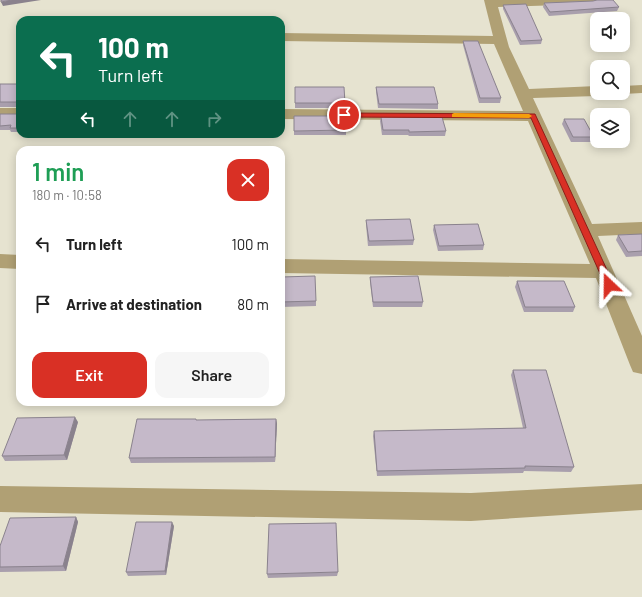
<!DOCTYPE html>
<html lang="en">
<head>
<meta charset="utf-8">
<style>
	:root { --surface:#fff; --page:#f6f6f6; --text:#222; --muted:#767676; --accent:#d93025 }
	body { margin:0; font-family:Barlow,sans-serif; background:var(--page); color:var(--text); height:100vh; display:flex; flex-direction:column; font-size:15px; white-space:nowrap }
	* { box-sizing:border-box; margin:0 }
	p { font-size:13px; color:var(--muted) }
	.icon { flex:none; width:22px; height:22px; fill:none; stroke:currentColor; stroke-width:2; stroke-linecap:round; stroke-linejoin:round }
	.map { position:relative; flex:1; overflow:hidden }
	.drawer { position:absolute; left:16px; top:146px; width:269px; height:260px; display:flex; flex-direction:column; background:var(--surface); border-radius:12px; box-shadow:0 2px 10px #0003 }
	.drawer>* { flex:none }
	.hud { position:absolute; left:16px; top:16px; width:269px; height:122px; border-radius:12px; box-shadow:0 2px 10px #0003; background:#0b6e4f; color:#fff; overflow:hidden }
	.fabs { position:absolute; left:590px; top:12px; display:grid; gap:8px }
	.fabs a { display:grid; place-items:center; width:40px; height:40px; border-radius:8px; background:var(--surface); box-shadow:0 2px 10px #0003; font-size:20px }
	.pin { position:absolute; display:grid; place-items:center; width:34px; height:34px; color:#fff; margin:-17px; border:2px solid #fff; border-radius:50%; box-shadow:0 1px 4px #0007 }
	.me { position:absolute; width:44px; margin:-22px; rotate:337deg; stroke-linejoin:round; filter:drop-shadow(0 0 3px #0008) }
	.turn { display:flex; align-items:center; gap:14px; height:84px; padding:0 16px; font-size:18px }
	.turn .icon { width:52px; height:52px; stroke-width:2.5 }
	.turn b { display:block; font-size:28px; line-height:34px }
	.lanes { display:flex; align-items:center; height:38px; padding:0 16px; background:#0003; justify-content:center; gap:20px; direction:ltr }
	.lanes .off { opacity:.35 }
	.round { display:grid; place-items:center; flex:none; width:42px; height:42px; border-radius:12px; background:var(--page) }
	.head { display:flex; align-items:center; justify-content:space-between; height:68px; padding:0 16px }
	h1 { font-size:24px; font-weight:600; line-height:30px; color:#1e9e55 }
	.button { display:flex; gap:8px; margin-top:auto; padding:8px 16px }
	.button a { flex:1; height:46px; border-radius:12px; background:var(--accent); color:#fff; font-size:16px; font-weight:600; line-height:46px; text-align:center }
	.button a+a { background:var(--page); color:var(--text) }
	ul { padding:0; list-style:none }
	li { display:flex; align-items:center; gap:12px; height:60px; padding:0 16px }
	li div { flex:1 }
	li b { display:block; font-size:15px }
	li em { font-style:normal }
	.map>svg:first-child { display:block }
</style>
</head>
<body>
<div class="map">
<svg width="642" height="597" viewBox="0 0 642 597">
	<rect width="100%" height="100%" fill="#e6e3d0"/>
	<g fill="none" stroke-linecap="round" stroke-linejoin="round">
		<g fill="#b0a074" fill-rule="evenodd">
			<path d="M484,0H597L595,3L591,4L498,7L509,47L529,89L597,86V93H603L597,96L533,98L592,224L642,222V234L598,236L642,336V374L633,372L630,365L596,278L281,273V259L590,264L528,121L281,119V109L523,111L494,44L281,41V33L493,36Z"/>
			<path d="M642,85V93L623,94L618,93H623V86Z"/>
			<rect x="0" y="108" width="20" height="10"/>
			<path d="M0,254L20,255V269L0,268Z"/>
			<path d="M642,484V510L471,521L0,512V486L471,493Z"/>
		</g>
	</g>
	<g fill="#a99fad">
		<path d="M593,1L619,7L617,11L549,16L543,7L544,3Z"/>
		<path d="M503,5L542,40L541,44L520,45L503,9Z"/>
		<path d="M463,41L501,98L500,103H479L463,45Z"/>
		<path d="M0,84H20V132H11L10,130H0V114H19V107H0Z"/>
		<path d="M376,87L438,104V109L378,108L376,92Z"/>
		<path d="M295,103H345L344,108H295Z"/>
		<path d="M381,117L446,131L445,136H409L408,135H382L380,121Z"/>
		<path d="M564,119L594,137L592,142H571L562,124Z"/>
		<path d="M346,130V135H294V131Z"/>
		<path d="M366,220L414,240L413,245L368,246L366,225Z"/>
		<path d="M434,225L484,245L483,250L438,251L433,230Z"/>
		<path d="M642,234V256L626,257L616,240L618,235Z"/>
		<path d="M281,277L316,301V306L281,307Z"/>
		<path d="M370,277L423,302L422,307H373L370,282Z"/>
		<path d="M517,281L575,307L573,312H524L515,287Z"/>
		<path d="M513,370L574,467L571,472L524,471L523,473L377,476L373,436L374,431L523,428L511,375Z"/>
		<path d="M276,419L277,424L275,462L131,463L129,458L196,420Z"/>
		<path d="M78,422L67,460L5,461L2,456Z"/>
		<path d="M76,517L78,522L66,571L0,572V546Z"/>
		<path d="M174,526L166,575L128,576L126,572Z"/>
		<path d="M338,572L337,576L268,578L267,574Z"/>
	</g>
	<g fill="#8a828d">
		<path d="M12,0H41L3,6L1,2Z"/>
		<path d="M75,417L78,422L67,460L64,455Z"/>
		<path d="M276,419L277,424L275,462V457Z"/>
		<path d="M76,517L78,522L66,571L63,566Z"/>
		<path d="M172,522L174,526L166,575L165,571Z"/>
	</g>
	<g fill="#c5b9c9" stroke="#8a828d">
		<path d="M1,0H12L1,2Z"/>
		<path d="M597,0H613L619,7L550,12L544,3L593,1Z"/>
		<path d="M526,4L542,40L521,41L503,5Z"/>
		<path d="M128,17L127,20H104L105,18Z"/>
		<path d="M232,18H261L260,20H232Z"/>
		<path d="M463,41H478L501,98H480Z"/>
		<path d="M0,84H20V128H10L11,125L0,126V114H19V102H0Z"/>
		<path d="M295,87H344L345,103H295Z"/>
		<path d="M376,87H434L438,104H379Z"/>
		<path d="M294,116H345L346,130L294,131Z"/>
		<path d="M381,117H442L446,131L409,132V130H383Z"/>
		<path d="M564,119H584L594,137H573Z"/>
		<path d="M410,219L414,240L369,241L366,220Z"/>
		<path d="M478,224L484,245L439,246L434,225Z"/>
		<path d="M642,234V251L628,252L618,235Z"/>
		<path d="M315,276L316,301L281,302V277Z"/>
		<path d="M418,276L423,302H373L370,277Z"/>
		<path d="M517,281H564L575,307H525Z"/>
		<path d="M513,370H546L574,467L525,466V468L377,471L374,431L526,428Z"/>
		<path d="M75,417L64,455L2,456L17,418Z"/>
		<path d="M137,419H196V420L276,419L275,457L129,458Z"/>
		<path d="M76,517L63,566L0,567V546L10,518Z"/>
		<path d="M136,522H172L165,571L126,572Z"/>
		<path d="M336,523L338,572L267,574L269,524Z"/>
	</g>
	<path fill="#d93025" stroke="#8d1f18" d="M342,113L535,114L614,285L612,287L609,288L605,285L531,118L344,117L341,115Z"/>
	<path fill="#f59e0b" d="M454,113L529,114L532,116L529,118L452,117V114Z"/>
</svg>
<div class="fabs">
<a><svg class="icon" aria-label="sound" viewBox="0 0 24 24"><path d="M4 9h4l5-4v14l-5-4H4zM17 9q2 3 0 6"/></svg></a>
<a><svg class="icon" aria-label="search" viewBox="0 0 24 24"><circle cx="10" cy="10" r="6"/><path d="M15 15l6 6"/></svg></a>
<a><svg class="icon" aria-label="layers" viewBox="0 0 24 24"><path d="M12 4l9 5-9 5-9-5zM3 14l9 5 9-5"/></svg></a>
</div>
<div class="pin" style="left:344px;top:115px;background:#d93025"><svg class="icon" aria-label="arrive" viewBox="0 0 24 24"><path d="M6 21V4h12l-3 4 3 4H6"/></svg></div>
<svg class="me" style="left:609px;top:285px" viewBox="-20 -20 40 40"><path d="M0-17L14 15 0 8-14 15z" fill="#d93025" stroke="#fff" stroke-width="4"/></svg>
<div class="hud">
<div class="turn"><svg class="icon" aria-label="left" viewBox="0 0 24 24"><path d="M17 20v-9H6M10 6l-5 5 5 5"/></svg><div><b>100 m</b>Turn left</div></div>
<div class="lanes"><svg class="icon" aria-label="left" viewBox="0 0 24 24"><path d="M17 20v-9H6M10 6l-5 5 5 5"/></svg><svg class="icon off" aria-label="ahead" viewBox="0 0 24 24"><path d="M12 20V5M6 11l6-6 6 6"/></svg><svg class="icon off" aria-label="ahead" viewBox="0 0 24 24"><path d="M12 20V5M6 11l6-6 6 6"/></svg><svg class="icon off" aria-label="right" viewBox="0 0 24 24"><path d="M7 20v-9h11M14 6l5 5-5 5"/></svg></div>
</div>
<section class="drawer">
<div class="head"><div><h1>1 min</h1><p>180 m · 10:58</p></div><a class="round" style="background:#d93025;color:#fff"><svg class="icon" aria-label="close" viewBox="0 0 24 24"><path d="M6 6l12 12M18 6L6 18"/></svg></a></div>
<ul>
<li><svg class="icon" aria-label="left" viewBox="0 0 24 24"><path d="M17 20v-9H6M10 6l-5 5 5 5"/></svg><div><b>Turn left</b></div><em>100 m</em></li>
<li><svg class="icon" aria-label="arrive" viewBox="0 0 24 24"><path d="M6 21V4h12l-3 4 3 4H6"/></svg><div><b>Arrive at destination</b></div><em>80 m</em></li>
</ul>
<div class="button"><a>Exit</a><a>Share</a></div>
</section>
</div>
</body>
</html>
